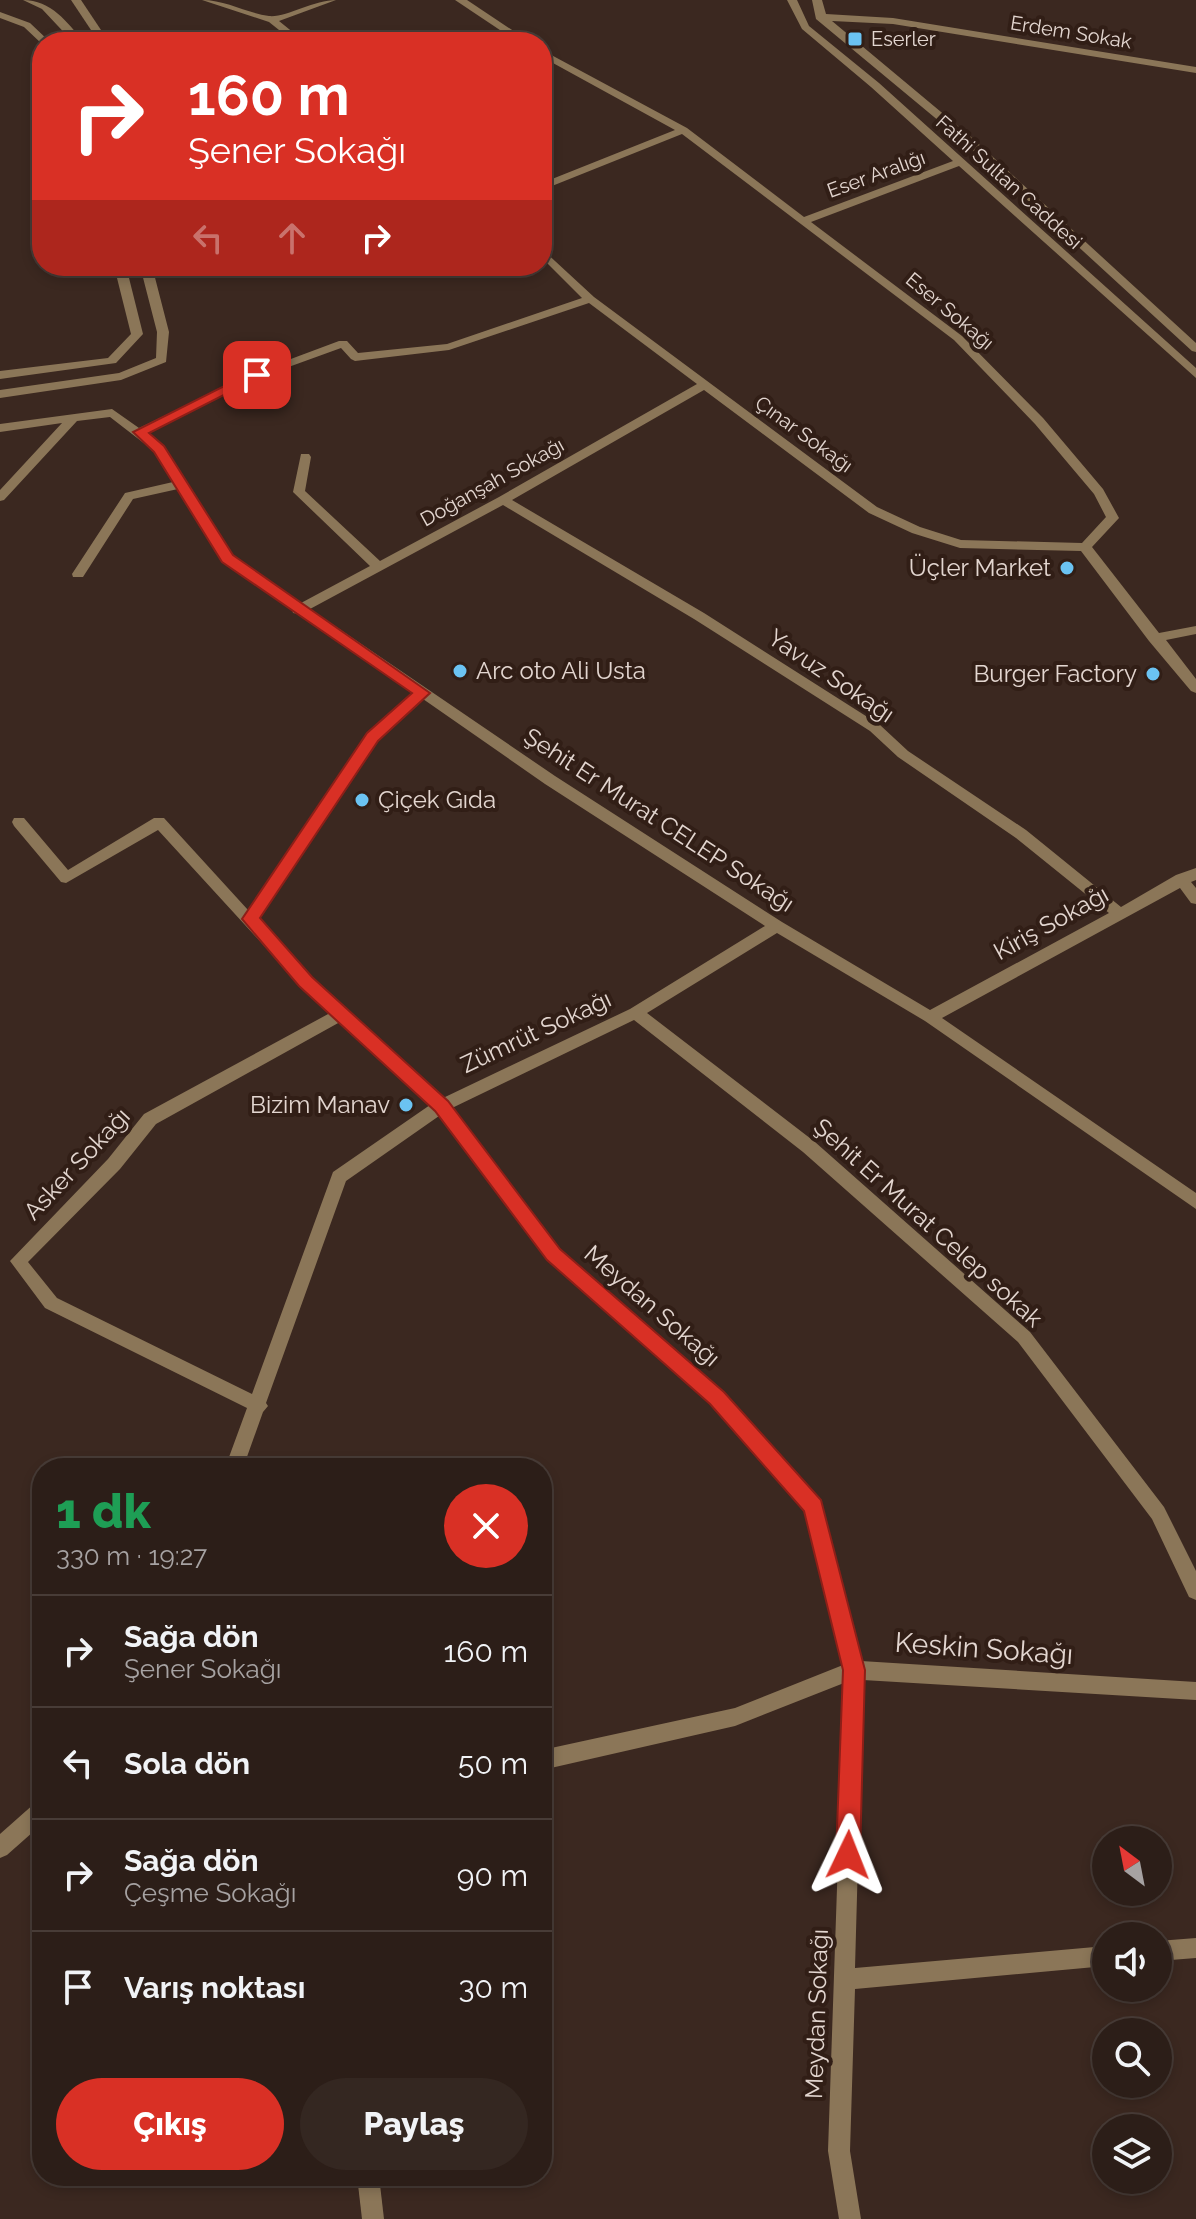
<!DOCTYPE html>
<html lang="tr">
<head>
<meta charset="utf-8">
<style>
	:root { --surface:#2c1e18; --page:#342721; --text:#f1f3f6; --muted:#a6a2a2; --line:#483c37; --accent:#d93025 }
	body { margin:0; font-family:Raleway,sans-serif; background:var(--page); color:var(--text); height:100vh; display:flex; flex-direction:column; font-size:30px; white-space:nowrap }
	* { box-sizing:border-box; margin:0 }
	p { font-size:26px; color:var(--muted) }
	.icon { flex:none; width:44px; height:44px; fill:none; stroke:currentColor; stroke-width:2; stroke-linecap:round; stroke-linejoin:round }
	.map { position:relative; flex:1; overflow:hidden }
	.sheet { position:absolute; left:32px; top:1458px; width:520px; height:728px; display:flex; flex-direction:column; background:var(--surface); border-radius:32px; box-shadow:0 4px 12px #0003,0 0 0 2px var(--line) }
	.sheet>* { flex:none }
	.top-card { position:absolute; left:32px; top:32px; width:520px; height:244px; border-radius:32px; box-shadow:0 4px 12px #0003,0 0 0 2px var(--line); background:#d93025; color:#fff; overflow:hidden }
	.needle { width:52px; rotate:328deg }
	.buttons { position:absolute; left:1092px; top:1826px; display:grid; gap:16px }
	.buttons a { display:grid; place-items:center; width:80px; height:80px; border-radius:50%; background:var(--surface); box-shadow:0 4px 12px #0003,0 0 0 2px var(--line); font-size:40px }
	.pin { position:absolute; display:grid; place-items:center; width:68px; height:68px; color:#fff; margin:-34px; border-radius:16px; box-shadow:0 4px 12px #0006 }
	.me { position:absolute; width:88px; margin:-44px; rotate:2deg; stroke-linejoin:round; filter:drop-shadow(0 0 6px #0008) }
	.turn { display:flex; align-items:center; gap:28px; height:168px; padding:0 24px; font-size:36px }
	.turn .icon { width:104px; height:104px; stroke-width:2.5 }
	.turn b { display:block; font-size:56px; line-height:68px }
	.lanes { display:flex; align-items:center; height:76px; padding:0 24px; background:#0003; justify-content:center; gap:40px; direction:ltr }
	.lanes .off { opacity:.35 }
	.round { display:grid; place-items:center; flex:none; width:84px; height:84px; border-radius:42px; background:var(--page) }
	.headline { display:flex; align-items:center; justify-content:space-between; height:136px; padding:0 24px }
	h1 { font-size:48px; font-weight:800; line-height:60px; color:#1e9e55 }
	.primary-button { display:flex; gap:16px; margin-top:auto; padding:16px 24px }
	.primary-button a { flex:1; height:92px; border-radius:48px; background:var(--accent); color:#fff; font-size:32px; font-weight:800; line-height:92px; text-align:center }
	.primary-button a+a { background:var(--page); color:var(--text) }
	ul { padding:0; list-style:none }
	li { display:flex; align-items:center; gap:24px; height:112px; padding:0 24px; border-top:2px solid var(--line) }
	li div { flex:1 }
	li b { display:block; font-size:30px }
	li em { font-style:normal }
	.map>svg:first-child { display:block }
</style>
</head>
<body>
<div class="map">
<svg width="1196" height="2219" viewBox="0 0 1196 2219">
	<rect width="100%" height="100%" fill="#3b2820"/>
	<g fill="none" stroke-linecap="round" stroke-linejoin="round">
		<g fill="#8b7658" fill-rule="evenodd">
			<path d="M0,12L30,23L50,42L42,44L24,27L0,18Z"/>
			<path d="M114,266H126L143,334L116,363L0,379V371L108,358L131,334Z"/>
		</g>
		<g fill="#8b7658" fill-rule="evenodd">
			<path d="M23,0C51,0 67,22 84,42H73L42,9Z"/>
			<path d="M71,0H81L109,42H99Z"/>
			<path d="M202,0C226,0 246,13 269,16C285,18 314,0 336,0L279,21L305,42H294L269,22Z"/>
			<path d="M455,0H467L530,42H518Z"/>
			<path d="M787,0H797L809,26L879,83L1196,368V378L959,166L811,222L962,336L1043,418L1103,489L1119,518L1092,547L1159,633L1196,626V634L1166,640L1196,679V693L1191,691L1149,641L1081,551L960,548L912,533L869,513L704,390L512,500L704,613L880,725L908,751L1026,830L1121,907L1176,875L1196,868V880L1191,882L1196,888V904L1191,903L1180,888L942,1018L1196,1193V1209L925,1021L777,933L647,1013L815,1142L1030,1332L1164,1507L1196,1571V1600L1189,1597L1152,1519L1018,1342L803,1152L634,1020L452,1108L559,1250L723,1392L819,1500L861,1661L1196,1682V1700L863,1680L855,1968L1106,1946V1966L855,1989L850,2151L861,2219H839L828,2151L844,1683L735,1726L542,1770V1750L735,1708L843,1665L805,1510L711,1404L547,1260L439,1116L346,1181L266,1403L268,1406L263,1412L243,1468H225L247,1408L45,1308L10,1261L108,1159L144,1114L330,1013L301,986L158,830L66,883L61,882L14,826L12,822L14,818H24L68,870L154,818H164L248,910L367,734L414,693L299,614L293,613L292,609L222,561L178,489L133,499L83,577H73L72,574L125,493L173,482L154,451L110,417L77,421L4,500L0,501V490L62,423L0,432V424L112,409L139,428L253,373L339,341H347L358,353L447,344L582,298L542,258V249L594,297L877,507L920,527L961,540L1082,543L1106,517L1094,494L1035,424L954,340L682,134L542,190V183L675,130L542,57V50L687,128L804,217L953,161L871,87L802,29ZM589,303L697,384L499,497L380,561L305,491L311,457L309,454H301L293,492L370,566L301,603L232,555L163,446L146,434L261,377L341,348L351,359L355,361L449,350ZM503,505L694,619L870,731L898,757L1016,838L1109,913L930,1010L782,922L555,776L310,609ZM423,699L545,784L765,926L630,1009L443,1098L311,978L258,920L377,740ZM340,1022L430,1105L333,1172L252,1394L57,1298L28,1262L120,1169L156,1124Z"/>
			<path d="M812,0H822L826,14L893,18L1196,67V73L893,24L832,21L971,137L1196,343V352L1192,351L963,141L816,19Z"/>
			<path d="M140,266H152L169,332L166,362L121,380L0,398V390L119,373L156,358L157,332Z"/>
			<path d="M42,1800V1824L7,1855L0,1858V1834L35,1803Z"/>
			<path d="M1196,1938V1958L1158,1961V1941Z"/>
			<path d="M357,2176H379L384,2219H362Z"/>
		</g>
	</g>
	<path fill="#d93025" stroke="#8d1f18" stroke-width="2" d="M252,372L263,375L149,433L164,446L233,555L430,693L378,741L260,918L312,977L448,1101L560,1249L724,1392L821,1500L865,1670L860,1855L856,1863L848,1867L840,1863L836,1855L843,1670L804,1511L710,1404L547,1260L435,1111L299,986L242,919L367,733L412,693L222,562L154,452L133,432Z"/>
	<g fill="#6bc3f2" stroke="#311e16" stroke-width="3">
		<rect x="847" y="31" width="16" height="16" rx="4"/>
		<circle cx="1067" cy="568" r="8"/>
		<circle cx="460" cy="671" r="8"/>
		<circle cx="1153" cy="674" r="8"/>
		<circle cx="362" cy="800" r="8"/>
		<circle cx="406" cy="1105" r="8"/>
	</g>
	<g text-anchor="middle" stroke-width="8" stroke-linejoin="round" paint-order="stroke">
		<g font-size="20" fill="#e3d6d0" stroke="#311e16">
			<text transform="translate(1071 32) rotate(9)" y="7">Erdem Sokak</text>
			<text transform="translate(876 174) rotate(-20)" y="7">Eser Aralığı</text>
			<text transform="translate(1009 182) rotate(42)" y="7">Fathi Sultan Caddesi</text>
			<text transform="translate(950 311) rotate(40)" y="7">Eser Sokağı</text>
			<text transform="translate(804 434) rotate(36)" y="7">Çınar Sokağı</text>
			<text transform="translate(492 482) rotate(-29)" y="7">Doğanşah Sokağı</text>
		</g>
		<g font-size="20" fill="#e3d6d0" stroke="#311e16" text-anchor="start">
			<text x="871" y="46">Eserler</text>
		</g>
		<g font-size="24" fill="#e3d6d0" stroke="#311e16" text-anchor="end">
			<text x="1051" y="576">Üçler Market</text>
			<text x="476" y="679" text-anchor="start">Arc oto Ali Usta</text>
			<text x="1137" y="682">Burger Factory</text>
			<text x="378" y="808" text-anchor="start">Çiçek Gıda</text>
			<text x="390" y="1113">Bizim Manav</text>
		</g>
		<g font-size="24" fill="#e3d6d0" stroke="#311e16">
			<text transform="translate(831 676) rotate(34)" y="8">Yavuz Sokağı</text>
			<text transform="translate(659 820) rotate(33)" y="8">Şehit Er Murat CELEP Sokağı</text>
			<text transform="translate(1051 923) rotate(-29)" y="8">Kiriş Sokağı</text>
			<text transform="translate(536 1032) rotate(-25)" y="8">Zümrüt Sokağı</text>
			<text transform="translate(77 1164) rotate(-47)" y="8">Asker Sokağı</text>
			<text transform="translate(928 1223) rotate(42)" y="8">Şehit Er Murat Celep sokak</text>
			<text transform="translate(652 1306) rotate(41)" y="8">Meydan Sokağı</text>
			<text transform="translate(817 2014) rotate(-88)" y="8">Meydan Sokağı</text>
		</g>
		<g font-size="28" fill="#e3d6d0" stroke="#311e16">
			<text transform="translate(984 1648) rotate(4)" y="10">Keskin Sokağı</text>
		</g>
	</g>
</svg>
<div class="buttons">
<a><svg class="needle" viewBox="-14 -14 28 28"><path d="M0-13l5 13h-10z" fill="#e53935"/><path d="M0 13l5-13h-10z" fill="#a6a2a2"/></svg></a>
<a><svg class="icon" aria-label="sound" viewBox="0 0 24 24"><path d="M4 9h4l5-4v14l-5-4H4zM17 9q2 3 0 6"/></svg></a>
<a><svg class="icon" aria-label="search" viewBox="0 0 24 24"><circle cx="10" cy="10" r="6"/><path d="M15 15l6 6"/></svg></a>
<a><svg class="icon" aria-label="layers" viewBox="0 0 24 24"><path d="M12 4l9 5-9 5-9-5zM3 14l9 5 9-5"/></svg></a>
</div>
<div class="pin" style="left:257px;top:375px;background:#d93025"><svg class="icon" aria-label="arrive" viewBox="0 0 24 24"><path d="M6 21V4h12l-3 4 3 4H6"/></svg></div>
<svg class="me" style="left:848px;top:1855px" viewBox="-20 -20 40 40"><path d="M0-17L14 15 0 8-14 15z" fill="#d93025" stroke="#fff" stroke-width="4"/></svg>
<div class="top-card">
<div class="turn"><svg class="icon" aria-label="right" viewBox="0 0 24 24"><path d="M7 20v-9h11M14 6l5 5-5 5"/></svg><div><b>160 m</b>Şener Sokağı</div></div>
<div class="lanes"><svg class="icon off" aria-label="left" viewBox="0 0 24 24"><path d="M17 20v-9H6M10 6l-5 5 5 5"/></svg><svg class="icon off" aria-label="ahead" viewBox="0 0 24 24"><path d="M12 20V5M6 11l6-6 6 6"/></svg><svg class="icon" aria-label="right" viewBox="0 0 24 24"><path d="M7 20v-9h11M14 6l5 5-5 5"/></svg></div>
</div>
<section class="sheet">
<div class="headline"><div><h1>1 dk</h1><p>330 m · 19:27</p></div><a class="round" style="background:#d93025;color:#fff"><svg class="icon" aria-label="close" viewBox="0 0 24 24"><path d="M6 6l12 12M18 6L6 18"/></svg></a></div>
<ul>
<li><svg class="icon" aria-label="right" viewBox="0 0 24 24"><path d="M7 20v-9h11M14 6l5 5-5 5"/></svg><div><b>Sağa dön</b><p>Şener Sokağı</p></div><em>160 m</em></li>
<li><svg class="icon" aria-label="left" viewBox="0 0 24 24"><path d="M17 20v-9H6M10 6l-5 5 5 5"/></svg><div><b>Sola dön</b></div><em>50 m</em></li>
<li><svg class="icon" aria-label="right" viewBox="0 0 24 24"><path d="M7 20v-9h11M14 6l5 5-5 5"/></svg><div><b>Sağa dön</b><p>Çeşme Sokağı</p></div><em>90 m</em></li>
<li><svg class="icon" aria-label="arrive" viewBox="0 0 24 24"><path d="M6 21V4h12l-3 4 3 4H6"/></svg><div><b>Varış noktası</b></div><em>30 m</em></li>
</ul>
<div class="primary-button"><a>Çıkış</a><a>Paylaş</a></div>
</section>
</div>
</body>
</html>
